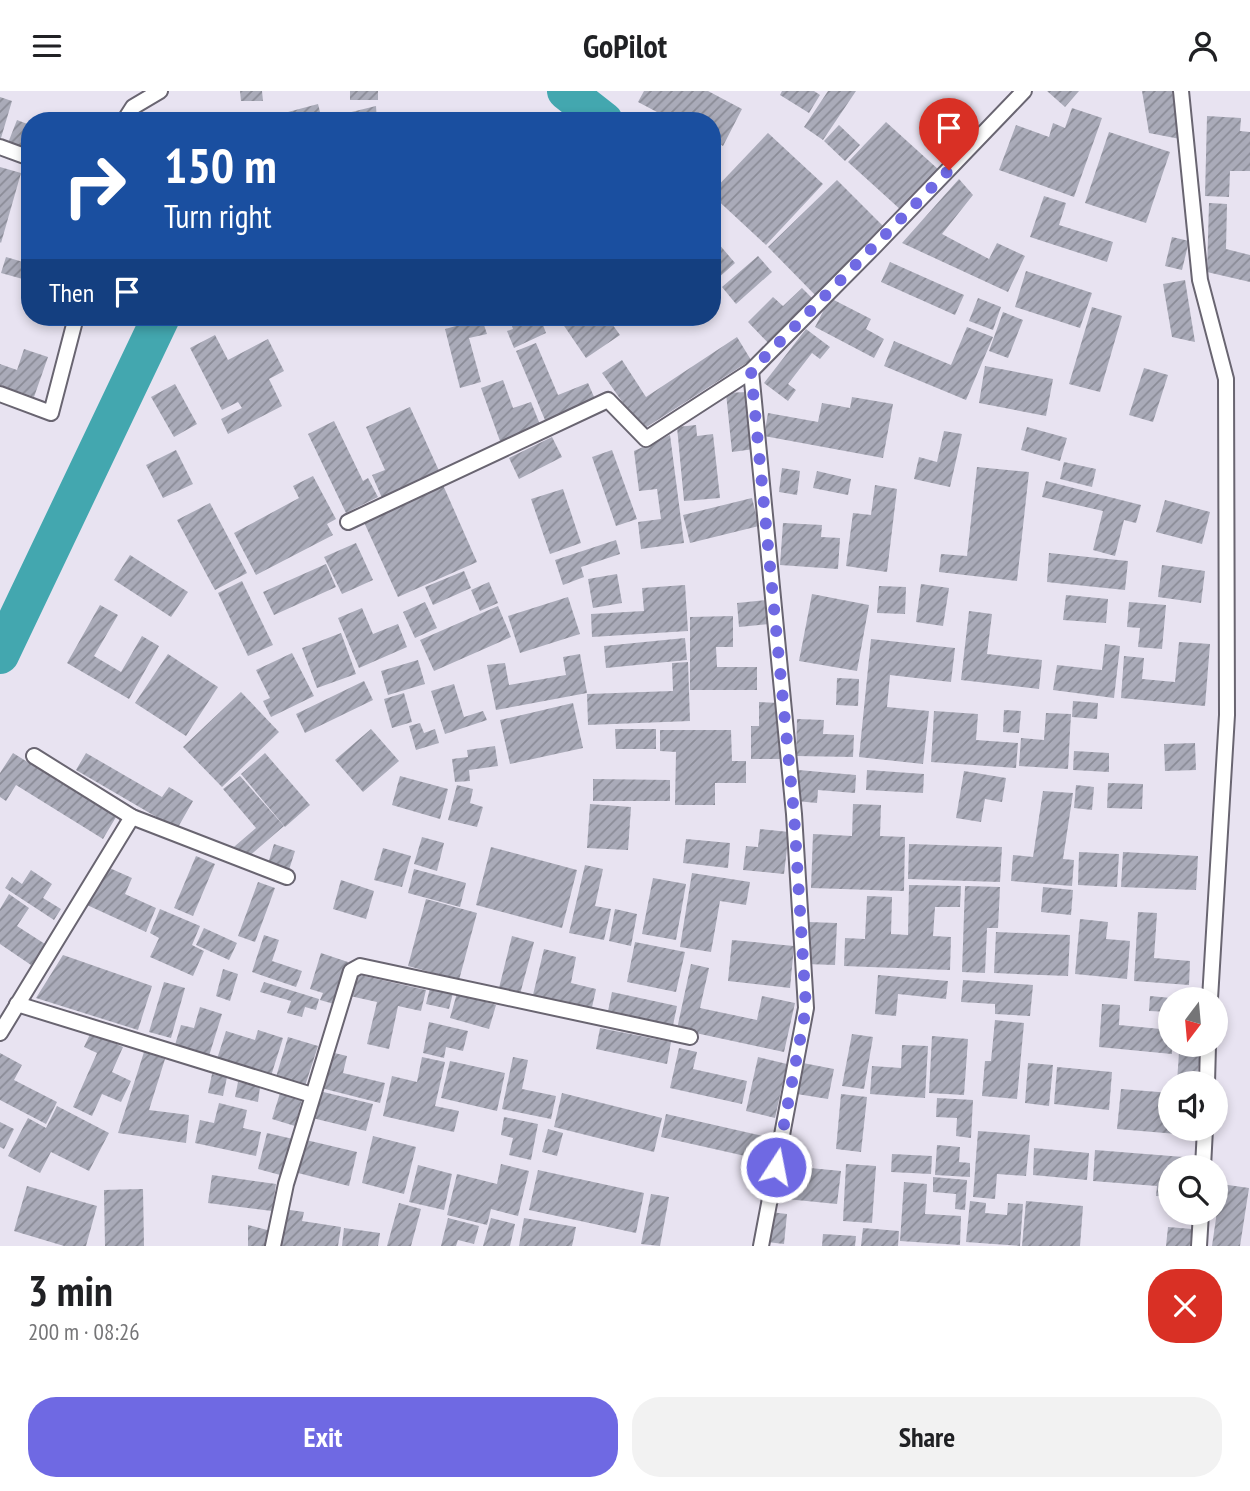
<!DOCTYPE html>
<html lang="en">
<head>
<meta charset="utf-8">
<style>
	:root { --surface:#fff; --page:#f2f2f2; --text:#202124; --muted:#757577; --accent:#6f69e3 }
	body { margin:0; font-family:"PT Sans Narrow",sans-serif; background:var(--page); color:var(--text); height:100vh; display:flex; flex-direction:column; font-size:26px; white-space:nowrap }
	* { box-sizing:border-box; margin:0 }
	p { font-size:23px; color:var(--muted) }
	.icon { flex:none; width:38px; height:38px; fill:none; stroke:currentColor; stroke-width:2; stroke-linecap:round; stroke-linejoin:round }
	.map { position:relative; height:1155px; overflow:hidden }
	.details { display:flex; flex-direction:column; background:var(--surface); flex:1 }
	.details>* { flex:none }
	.hud { position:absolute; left:21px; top:21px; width:700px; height:214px; border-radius:28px; box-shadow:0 4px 10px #0003; background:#1a4fa0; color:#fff; overflow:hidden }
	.needle { width:46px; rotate:196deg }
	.tools { position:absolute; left:1158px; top:896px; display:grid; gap:14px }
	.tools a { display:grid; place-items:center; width:70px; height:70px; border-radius:50%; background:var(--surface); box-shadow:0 4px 10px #0003; font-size:35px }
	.pin { position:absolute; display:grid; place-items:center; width:60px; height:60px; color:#fff; margin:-72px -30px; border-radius:50% 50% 50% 0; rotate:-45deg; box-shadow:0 0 7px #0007 }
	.pin .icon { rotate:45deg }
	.me { position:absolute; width:77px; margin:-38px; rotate:11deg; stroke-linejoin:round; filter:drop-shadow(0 0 5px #0008) }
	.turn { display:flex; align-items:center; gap:24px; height:147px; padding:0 28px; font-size:32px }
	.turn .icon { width:91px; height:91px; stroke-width:2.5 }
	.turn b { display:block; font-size:49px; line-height:60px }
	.then { display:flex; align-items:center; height:66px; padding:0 28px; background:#0003; gap:14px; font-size:26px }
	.round { display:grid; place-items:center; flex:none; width:74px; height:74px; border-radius:28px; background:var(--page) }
	.headline { display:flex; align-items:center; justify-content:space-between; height:119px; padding:0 28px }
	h1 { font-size:42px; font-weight:800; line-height:52px }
	.action { display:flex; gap:14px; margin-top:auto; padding:14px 28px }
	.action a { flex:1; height:80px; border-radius:28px; background:var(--accent); color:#fff; font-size:28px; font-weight:800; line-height:80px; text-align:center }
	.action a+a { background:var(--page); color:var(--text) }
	header { display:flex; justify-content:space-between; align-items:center; height:91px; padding:0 28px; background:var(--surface); font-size:32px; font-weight:800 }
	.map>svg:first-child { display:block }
</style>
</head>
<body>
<header><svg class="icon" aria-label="menu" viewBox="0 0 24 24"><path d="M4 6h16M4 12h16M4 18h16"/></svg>GoPilot<svg class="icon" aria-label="person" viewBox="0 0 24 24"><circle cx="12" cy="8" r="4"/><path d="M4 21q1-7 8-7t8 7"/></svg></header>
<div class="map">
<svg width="1250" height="1155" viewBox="0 0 1250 1155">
	<defs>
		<pattern id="building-hatch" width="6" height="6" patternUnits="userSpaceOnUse" patternTransform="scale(1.75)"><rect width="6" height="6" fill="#aaabb9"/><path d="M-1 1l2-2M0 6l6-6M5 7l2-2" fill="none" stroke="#8a8b96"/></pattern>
	</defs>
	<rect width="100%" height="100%" fill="#e8e3f1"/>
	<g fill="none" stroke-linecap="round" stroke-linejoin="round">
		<g stroke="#43a7af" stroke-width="38">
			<path d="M566,0L604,30"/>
			<path d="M0,564L161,226"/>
		</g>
	</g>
	<g fill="url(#building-hatch)">
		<path d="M240,0H262L263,10H241Z"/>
		<rect x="350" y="0" width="28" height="9"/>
		<path d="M644,0H708L742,18L723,55L712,49V30H674L638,11Z"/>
		<path d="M782,0H814L820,4L809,22L780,4Z"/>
		<path d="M828,0H856L823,49L804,36Z"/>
		<path d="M1047,0H1079L1065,16Z"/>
		<path d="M1142,0H1172L1180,48L1149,42Z"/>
		<path d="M0,6L12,10L1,47H0Z"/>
		<path d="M318,13L322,29L275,30L273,25Z"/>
		<path d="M376,15L377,30H331V26Z"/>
		<path d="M1072,17L1102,27L1074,106L999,79L1016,34L1049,46L1053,32L1065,37Z"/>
		<path d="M1207,25L1241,27L1240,40L1250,41V80H1230L1229,106L1205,105Z"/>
		<path d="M17,29L30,34V60L8,52Z"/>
		<path d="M886,31L939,79L902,120L848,71Z"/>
		<path d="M839,34L860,54L845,70L824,50Z"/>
		<path d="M1109,41L1170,61L1146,132L1085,112Z"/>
		<path d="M768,42L823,93L766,154L712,104V101Z"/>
		<path d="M0,76L21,82L1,152L0,151Z"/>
		<path d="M959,88L973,104L942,143L989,168L997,152L1025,165L1008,201L902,152Z"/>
		<path d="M837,89L887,139L818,207L768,156Z"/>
		<path d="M1044,105L1066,112L1059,134L1113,151L1107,171L1030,146Z"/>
		<path d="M1209,112L1227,113L1226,158L1250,164V191L1207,181Z"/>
		<path d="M712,145L735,172L716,189L712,184Z"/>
		<path d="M1172,146L1189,150L1182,179L1165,175Z"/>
		<path d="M758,165L772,181L736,213L722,196Z"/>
		<path d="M6,166L30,173V190L1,182Z"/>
		<path d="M890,171L964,204L955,224L881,191Z"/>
		<path d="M1026,180L1092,202L1080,237L1015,216Z"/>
		<path d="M1185,189L1195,251L1172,246L1163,193Z"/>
		<path d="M802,197L816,211L771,255L748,231L773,206L783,215Z"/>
		<path d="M830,207L871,228L866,238L884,248L874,267L815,236Z"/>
		<path d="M978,207L1001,216L993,239L969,230Z"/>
		<path d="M1092,216L1122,225L1100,301L1069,293Z"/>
		<path d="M1003,221L1023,229L1008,267L989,260Z"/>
		<path d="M512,226H522L525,232L540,226L546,242L514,257L507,240L513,238L509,227Z"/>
		<path d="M558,226H607L620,244L586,267Z"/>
		<path d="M482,228L487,243L469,247L481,291L460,297L445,238Z"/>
		<path d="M967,236L993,246L966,309L884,275L894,250L951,274Z"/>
		<path d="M806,238L830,256L820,268L812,262L788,293L796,299L788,310L764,292Z"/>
		<path d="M215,244L228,269L268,248L284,280L269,288L282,315L228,343L221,328L242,317L238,311L222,319L190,257Z"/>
		<path d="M737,246L751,269L642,339L602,282L622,269L646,306Z"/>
		<path d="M536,252L558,304L588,292L595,308L545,329L516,260Z"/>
		<path d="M24,258L48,266L34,306L0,294V273L17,279Z"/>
		<path d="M985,275L1053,288L1046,325L979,312Z"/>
		<path d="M1144,277L1168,284L1153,331L1129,324Z"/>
		<path d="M503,289L513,317L531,311L541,336L500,350L481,297Z"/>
		<path d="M175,293L197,333L174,346L151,306Z"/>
		<path d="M747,301L754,358L732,361L726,302Z"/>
		<path d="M852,306L893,313L883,367L764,345L768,322L818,331L822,312L850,317Z"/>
		<path d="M410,316L440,382L382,407L372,384L385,379L366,336Z"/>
		<path d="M334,330L363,390L368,387L378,406L346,422L308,343Z"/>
		<path d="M696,334L697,345L713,343L720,407L684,410L677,336Z"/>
		<path d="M1027,336L1067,347L1060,370L1021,359Z"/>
		<path d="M944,340L962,343L950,396L914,388L919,366L937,371Z"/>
		<path d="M670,344L684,452L641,458L638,431L661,428L657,398L639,400L634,360Z"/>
		<path d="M552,346L562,366L519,388L509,367Z"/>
		<path d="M176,359L193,393L163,407L146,374Z"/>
		<path d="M612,359L637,428L616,435L592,366Z"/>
		<path d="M1064,371L1096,378L1092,396L1060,388Z"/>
		<path d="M977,376L1029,381L1017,490L939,481L941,463L967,465Z"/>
		<path d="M782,377L800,380L797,404L779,401Z"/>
		<path d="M817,380L851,388L848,404L813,397Z"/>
		<path d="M313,385L336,428L327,433L333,444L256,484L234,442L299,407L293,395Z"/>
		<path d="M1046,390L1141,414L1136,432L1124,429L1115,465L1093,459L1103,420L1042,406Z"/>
		<path d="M443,394L477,471L398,506L363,429Z"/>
		<path d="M875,394L897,398L887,481L846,475L853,422L871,424Z"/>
		<path d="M563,398L581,452L550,463L531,408Z"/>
		<path d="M752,407L759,435L690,452L683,424Z"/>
		<path d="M1165,409L1210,421L1202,453L1156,441Z"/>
		<path d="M210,412L247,482L215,499L177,429Z"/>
		<path d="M783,432L822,434L821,446L840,447L838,478L780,474Z"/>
		<path d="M616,449L620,463L581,476L584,486L563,494L555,469Z"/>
		<path d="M356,452L373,489L342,503L324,466Z"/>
		<path d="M1049,462L1128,470L1125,499L1047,491Z"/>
		<path d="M130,464L188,501L171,526L114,489Z"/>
		<path d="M326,473L336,496L274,524L263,501Z"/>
		<path d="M1162,474L1205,480L1201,512L1158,506Z"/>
		<path d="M464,480L471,497L433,514L425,496Z"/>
		<path d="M617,483L622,512L593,517L588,488Z"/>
		<path d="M242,490L273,554L248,565L218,502Z"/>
		<path d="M489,491L498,512L480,520L471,499Z"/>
		<path d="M921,493L949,497L943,535L916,531Z"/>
		<path d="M685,494L688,540L592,546L591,523L644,520L642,497Z"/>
		<path d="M879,495L906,496L905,523L877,522Z"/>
		<path d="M812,503L869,514L857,580L799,570Z"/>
		<path d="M1066,504L1108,508L1106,532L1063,529Z"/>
		<path d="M568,506L580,543L520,562L508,525Z"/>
		<path d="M767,509L769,533L739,536L737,512Z"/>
		<path d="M425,511L437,537L415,547L403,521Z"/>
		<path d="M1129,511L1166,514L1162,558L1138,556L1140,537L1127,536Z"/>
		<path d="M100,514L118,524L94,565L121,581L142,545L159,555L129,608L67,572Z"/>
		<path d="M498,515L511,546L434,580L420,549Z"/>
		<path d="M362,517L373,543L398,533L407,556L359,577L338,527Z"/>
		<path d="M969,520L992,523L987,563L1042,569L1039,598L961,589Z"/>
		<path d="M733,525V556H716L717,576H757V599H690V526Z"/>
		<path d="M341,542L356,583L317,597L302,557Z"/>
		<path d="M685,547L687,569L606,577L604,555Z"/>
		<path d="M871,548L955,557L951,591L890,584L887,616L929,620L923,673L859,666Z"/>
		<path d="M1179,551L1210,553L1205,615L1121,607L1124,565L1144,567L1142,588L1175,591Z"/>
		<path d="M1105,553L1120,555L1114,607L1053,599L1057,574L1102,579Z"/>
		<path d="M292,562L314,605L271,626L263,610L270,607L256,579Z"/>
		<path d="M168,563L218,596L186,645L135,612Z"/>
		<path d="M580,563L587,602L496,619L487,574L505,572L509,594L566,584L563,566Z"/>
		<path d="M418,569L425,593L388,604L381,580Z"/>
		<path d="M688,571L690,630L588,634L587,603L673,600L672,572Z"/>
		<path d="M837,587L859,588L858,615L836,614Z"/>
		<path d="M364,590L373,609L305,642L296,623Z"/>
		<path d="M454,593L464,626L483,620L487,629L445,643L431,600Z"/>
		<path d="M241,601L279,641L222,696L183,656Z"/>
		<path d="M404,602L412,631L392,637L384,608Z"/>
		<path d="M1073,610L1098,612L1097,628L1072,626Z"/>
		<path d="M759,611L781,612L782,668H751V635H759Z"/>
		<path d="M573,612L583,657L510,673L500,629Z"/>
		<path d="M1004,619L1021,620L1019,642L1003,641Z"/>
		<path d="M934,620L978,623L976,649L1018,652L1016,677L931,671Z"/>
		<path d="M1046,622L1071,623L1068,678L1019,675L1021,647L1044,649Z"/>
		<path d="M797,628L824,629L823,643L854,644L853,666L796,665Z"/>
		<path d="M420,632L424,642L435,638L439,652L416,659L409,635Z"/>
		<path d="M371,638L399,670L363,701L335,669Z"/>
		<path d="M615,638H656V658H616Z"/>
		<path d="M660,639H731L732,670H746V692H715V714H675L676,661L660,660Z"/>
		<path d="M1195,652L1196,679L1165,680L1164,653Z"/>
		<path d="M495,655L498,675L469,679L470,690L455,691L452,668L468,666L467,659Z"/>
		<path d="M1074,660L1109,662V681L1073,679Z"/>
		<path d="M13,662L116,726L103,748L16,694L6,710L0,706V682Z"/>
		<path d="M86,662L162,706L169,696L193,710L177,738L76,679Z"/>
		<path d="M265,662L310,714L285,736L241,683Z"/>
		<path d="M798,679L856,684L855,702L818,699L817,712L796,710Z"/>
		<path d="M867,679L924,683L923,702L866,699Z"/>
		<path d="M964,680L1006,687L1002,711L985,708L981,731L956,727Z"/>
		<path d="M240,685L284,735L247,767L228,761L256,737L223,698Z"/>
		<path d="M400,685L448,698L440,728L392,714Z"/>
		<path d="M593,688L670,689V710H593Z"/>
		<path d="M1108,692L1143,693L1142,718L1107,717Z"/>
		<path d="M457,694L473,698L470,712L483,716L477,736L448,729Z"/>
		<path d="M1076,694L1094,696L1092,719L1074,717Z"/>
		<path d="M1043,700L1073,702L1063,768L1074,769L1072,795L1011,790L1013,764L1033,766Z"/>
		<path d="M590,713L631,716L628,759L587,757Z"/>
		<path d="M853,713L881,714L880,745L905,746L904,800L811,797L813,743L852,745Z"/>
		<path d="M760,738L789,741L784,783L743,779L746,755L758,756Z"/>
		<path d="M422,746L444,752L437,780L414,773Z"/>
		<path d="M686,748L730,752L728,777L683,772Z"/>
		<path d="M274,753L295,760L288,782L267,776Z"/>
		<path d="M909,753L1002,756L1000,791L908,788Z"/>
		<path d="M491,756L577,779L562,837L476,814Z"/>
		<path d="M383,757L411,765L402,796L374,789Z"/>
		<path d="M1079,761L1119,763L1117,796L1078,794Z"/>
		<path d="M1123,761L1198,765L1196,799L1121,796Z"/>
		<path d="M196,765L215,773L193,825L174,817Z"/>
		<path d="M585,774L603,778L595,815L611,818L604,849L569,842Z"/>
		<path d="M105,775L132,787L125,803L156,817L146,841L87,814Z"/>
		<path d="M414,778L466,792L460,816L408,802Z"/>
		<path d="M31,779L52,793L43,807L61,818L54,829L5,797L12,786L22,793Z"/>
		<path d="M692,782L750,791L746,814L720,810L711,861L680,856Z"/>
		<path d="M653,787L686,793L676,849L642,843Z"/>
		<path d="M341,789L374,800L366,828L333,818Z"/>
		<path d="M258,791L275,797L255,851L238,845Z"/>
		<path d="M909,794L961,795L960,816H935L933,845L951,846L950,879L844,875L845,847L865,848L867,805L892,806L891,843L908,844Z"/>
		<path d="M965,795L1000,796L998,837H987L985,882L962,881Z"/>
		<path d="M1043,796L1073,799L1071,824L1041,821Z"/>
		<path d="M9,803L29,817L17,835L45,853L31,874L0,853V818Z"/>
		<path d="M426,808L477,822L459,889L408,875Z"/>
		<path d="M160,818L200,835L192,854L204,860L193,885L150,866L159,847L150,842Z"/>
		<path d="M615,818L637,823L631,855L609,850Z"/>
		<path d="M1138,821L1157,822L1154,867L1190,870L1189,894L1134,890Z"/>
		<path d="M1080,828L1108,831L1106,848L1130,850L1127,888L1075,883Z"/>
		<path d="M808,831L837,832L835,874L806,873Z"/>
		<path d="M204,837L237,852L229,869L196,854Z"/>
		<path d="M996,841L1070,844L1068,885L994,882Z"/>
		<path d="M264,844L279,849L272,870L302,880L296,896L252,881Z"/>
		<path d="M512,845L534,851L519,907L498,901Z"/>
		<path d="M732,849L794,855L790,897L728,890Z"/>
		<path d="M635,851L685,861L676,901L627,891Z"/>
		<path d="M544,858L576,866L571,892L596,898L591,921L532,908Z"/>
		<path d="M321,862L348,871L334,913L320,909L323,902L310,898Z"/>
		<path d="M63,864L152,895L138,939L36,907Z"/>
		<path d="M691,873L709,877L700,917L757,929L762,905L795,912L784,961L677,938Z"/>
		<path d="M223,878L238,883L230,910L216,905Z"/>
		<path d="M355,883L426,899L421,920L398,915L389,958L367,953L377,911L350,905Z"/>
		<path d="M878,884L948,890L946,908L898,903L896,925L875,923Z"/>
		<path d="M963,889L1033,894L1030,925L995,923V913L961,911Z"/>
		<path d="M164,891L185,897L171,947L149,941Z"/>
		<path d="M264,891L319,908L316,919L305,916L302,926L287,922L291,910L260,901Z"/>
		<path d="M430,897L453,902L449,918L426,913Z"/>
		<path d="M612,901L677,915L672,939L607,925Z"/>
		<path d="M457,902L496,914L489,938L450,927Z"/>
		<path d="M1150,905L1171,907V921L1149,920Z"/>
		<path d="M1102,913L1120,914L1119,934L1171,939L1172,963L1099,956Z"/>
		<path d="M200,916L222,923L209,965L175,954L181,934L194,937Z"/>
		<path d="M995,929L1024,932L1017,1008L982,1005L985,970H991Z"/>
		<path d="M429,931L468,940L463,960L446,956L444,967L423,962Z"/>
		<path d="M600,937L671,951L667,973L596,958Z"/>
		<path d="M258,939L283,947L271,985L217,968L226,940L255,949Z"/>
		<path d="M91,941L123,956L112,981L131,990L121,1011L102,1003L92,1025L73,1016L97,962L84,956Z"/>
		<path d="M852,943L873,946L864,998L842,995Z"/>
		<path d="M932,945L968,948L964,1004L929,1002Z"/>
		<path d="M288,946L318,955L305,995L276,986Z"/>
		<path d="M902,954L928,955L925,1007L870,1003L872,975L901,977Z"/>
		<path d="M679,957L697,961L693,978L747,990L742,1013L670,997Z"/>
		<path d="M326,960L347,965L343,982L385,992L380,1012L317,996Z"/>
		<path d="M144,961L165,968L149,1019L189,1024L186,1052L118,1042Z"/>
		<path d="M1179,961L1200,963L1197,992H1177Z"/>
		<path d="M0,962L22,974L14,989L57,1011L46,1033L0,1009Z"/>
		<path d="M422,966L445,971L435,1015L459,1020L454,1041L383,1025L392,985L417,991Z"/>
		<path d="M513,966L528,969L522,998L556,1005L551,1028L502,1018Z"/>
		<path d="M758,966L787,973L775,1027L746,1020Z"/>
		<path d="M450,970L505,982L497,1020L441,1007Z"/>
		<path d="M803,972L834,978L828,1008L797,1003Z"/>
		<path d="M1028,972L1053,974L1049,1015L1025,1012Z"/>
		<path d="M1057,976L1112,981L1109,1019L1054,1013Z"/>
		<path d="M212,983L227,986L223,1005L208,1002Z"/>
		<path d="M238,991L260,996L258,1011L235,1006Z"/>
		<path d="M1121,998L1171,1002V1038H1178L1177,1043L1117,1038Z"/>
		<path d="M315,999L373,1013L366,1040L308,1026Z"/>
		<path d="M280,1002L302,1008L295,1035L272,1028Z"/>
		<path d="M562,1002L662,1027L654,1061L554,1036Z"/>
		<path d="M841,1003L867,1006L861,1061L836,1058Z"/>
		<path d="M937,1007L973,1009L971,1047L956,1045L957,1027L936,1026Z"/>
		<path d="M219,1012L247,1019L243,1037L261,1041L256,1065L195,1052L200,1029L214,1032Z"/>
		<path d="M57,1015L109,1042L89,1080L51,1061L40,1082L8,1065L28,1027L46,1037Z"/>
		<path d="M666,1023L772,1047L767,1070L661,1046Z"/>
		<path d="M504,1026L538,1033L531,1069L509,1064L513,1047L501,1044Z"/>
		<path d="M0,1031L14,1038L4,1058L0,1056Z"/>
		<path d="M548,1038L563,1042L557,1065L542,1061Z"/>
		<path d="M978,1040L1030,1044L1026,1085L997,1083L995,1108L973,1106Z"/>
		<path d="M267,1042L293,1048L284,1085L258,1078Z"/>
		<path d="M373,1045L416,1056L404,1103L362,1092Z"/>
		<path d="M306,1049L357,1061L349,1095L298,1082Z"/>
		<path d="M937,1054L960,1056L959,1071L970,1072V1086L935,1084Z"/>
		<path d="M1034,1057L1089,1062L1087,1089L1033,1084Z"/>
		<path d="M1095,1059L1196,1067L1195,1076H1171V1106L1156,1105L1157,1095L1093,1090Z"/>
		<path d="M892,1063L932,1065L931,1083L891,1081Z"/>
		<path d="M501,1073L529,1080L518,1125L491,1118L487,1134L447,1124L457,1083L497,1093Z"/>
		<path d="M846,1073L876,1075L872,1132L843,1130Z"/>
		<path d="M418,1074L452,1083L444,1119L409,1111Z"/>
		<path d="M779,1074L841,1080L837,1113L776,1107Z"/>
		<path d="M538,1079L644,1102L636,1142L529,1119Z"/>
		<path d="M212,1084L276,1093L272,1120L208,1112Z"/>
		<path d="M933,1086L967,1089L965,1119L955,1118L956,1103L933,1101Z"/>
		<path d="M904,1091L927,1093L925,1123L961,1125L960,1154L900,1150Z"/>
		<path d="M1221,1093L1249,1097L1240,1155H1212Z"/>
		<path d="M27,1095L97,1115L86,1155H64L14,1140Z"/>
		<path d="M143,1098L144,1155H105L104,1099Z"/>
		<path d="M651,1103L669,1106L660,1155L641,1153Z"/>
		<path d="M970,1110L986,1112L985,1122L1007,1124L1008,1112L1023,1113L1020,1155L966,1151Z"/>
		<path d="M1026,1110L1083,1115L1080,1155H1022Z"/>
		<path d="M399,1112L421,1118L411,1155H387Z"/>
		<path d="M283,1118L304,1121L302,1130L341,1136L338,1155H277Z"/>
		<path d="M770,1121L787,1123L784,1153L767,1151Z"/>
		<path d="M448,1127L479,1135L474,1153L458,1149L456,1155H441Z"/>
		<path d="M491,1127L515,1133L510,1155H483Z"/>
		<path d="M524,1127L576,1136L572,1155H519Z"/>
		<path d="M248,1134L271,1140L268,1155H248Z"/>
		<path d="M1168,1136L1192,1138L1190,1155H1166Z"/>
		<path d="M344,1137L380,1142L378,1155H342Z"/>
		<path d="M863,1137L899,1140L898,1155H861Z"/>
		<path d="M823,1143L856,1145L855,1155H822Z"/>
	</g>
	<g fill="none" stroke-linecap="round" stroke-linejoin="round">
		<g stroke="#696571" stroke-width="18">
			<g id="lane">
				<path d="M1181,0L1200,189L1226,288L1227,624L1210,908"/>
				<path d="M124,30L133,16L160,0"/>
				<path d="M0,56L30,67"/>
				<path d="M751,280L794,723L806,917L761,1155"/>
				<path d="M0,303L51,322L76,226"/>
				<path d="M348,431L608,309L646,348L751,280L873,157L1024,0"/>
				<path d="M34,665L132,726L287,786"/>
				<path d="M17,913L312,1004"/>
				<path d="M0,942L132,726"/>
				<path d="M1207,992L1208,954"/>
				<path d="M1203,1076L1205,1038"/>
				<path d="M273,1155L286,1093L351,880L360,875L690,946"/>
				<path d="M1199,1155L1201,1122"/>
			</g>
		</g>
		<use href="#lane" stroke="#fff" stroke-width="14"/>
	</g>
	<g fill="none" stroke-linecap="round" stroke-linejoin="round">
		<path stroke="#6f69e3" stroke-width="12" stroke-dasharray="0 21.6" d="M776,1076L806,917L794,723L751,280L949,79"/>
	</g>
</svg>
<div class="tools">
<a><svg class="needle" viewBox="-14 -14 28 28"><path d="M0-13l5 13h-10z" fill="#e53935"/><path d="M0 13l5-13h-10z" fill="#757577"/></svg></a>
<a><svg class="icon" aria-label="sound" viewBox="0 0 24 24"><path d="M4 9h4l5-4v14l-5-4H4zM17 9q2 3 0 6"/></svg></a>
<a><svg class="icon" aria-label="search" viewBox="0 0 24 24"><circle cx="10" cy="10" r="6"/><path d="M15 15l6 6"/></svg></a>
</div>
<div class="pin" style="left:949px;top:79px;background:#d93025"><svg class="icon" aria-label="arrive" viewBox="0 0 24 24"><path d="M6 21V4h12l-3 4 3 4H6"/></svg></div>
<svg class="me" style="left:776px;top:1076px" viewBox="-20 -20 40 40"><circle r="17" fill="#6f69e3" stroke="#fff" stroke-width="3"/><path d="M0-11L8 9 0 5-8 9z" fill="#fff"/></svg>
<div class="hud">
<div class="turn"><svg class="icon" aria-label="right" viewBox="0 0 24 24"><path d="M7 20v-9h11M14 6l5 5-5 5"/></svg><div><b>150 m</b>Turn right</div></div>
<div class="then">Then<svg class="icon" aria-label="arrive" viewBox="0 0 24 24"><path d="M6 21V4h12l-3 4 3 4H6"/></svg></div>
</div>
</div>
<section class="details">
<div class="headline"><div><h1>3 min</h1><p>200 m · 08:26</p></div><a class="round" style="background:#d93025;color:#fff"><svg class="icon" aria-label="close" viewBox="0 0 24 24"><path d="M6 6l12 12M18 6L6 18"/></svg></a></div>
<div class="action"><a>Exit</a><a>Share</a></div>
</section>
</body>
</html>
